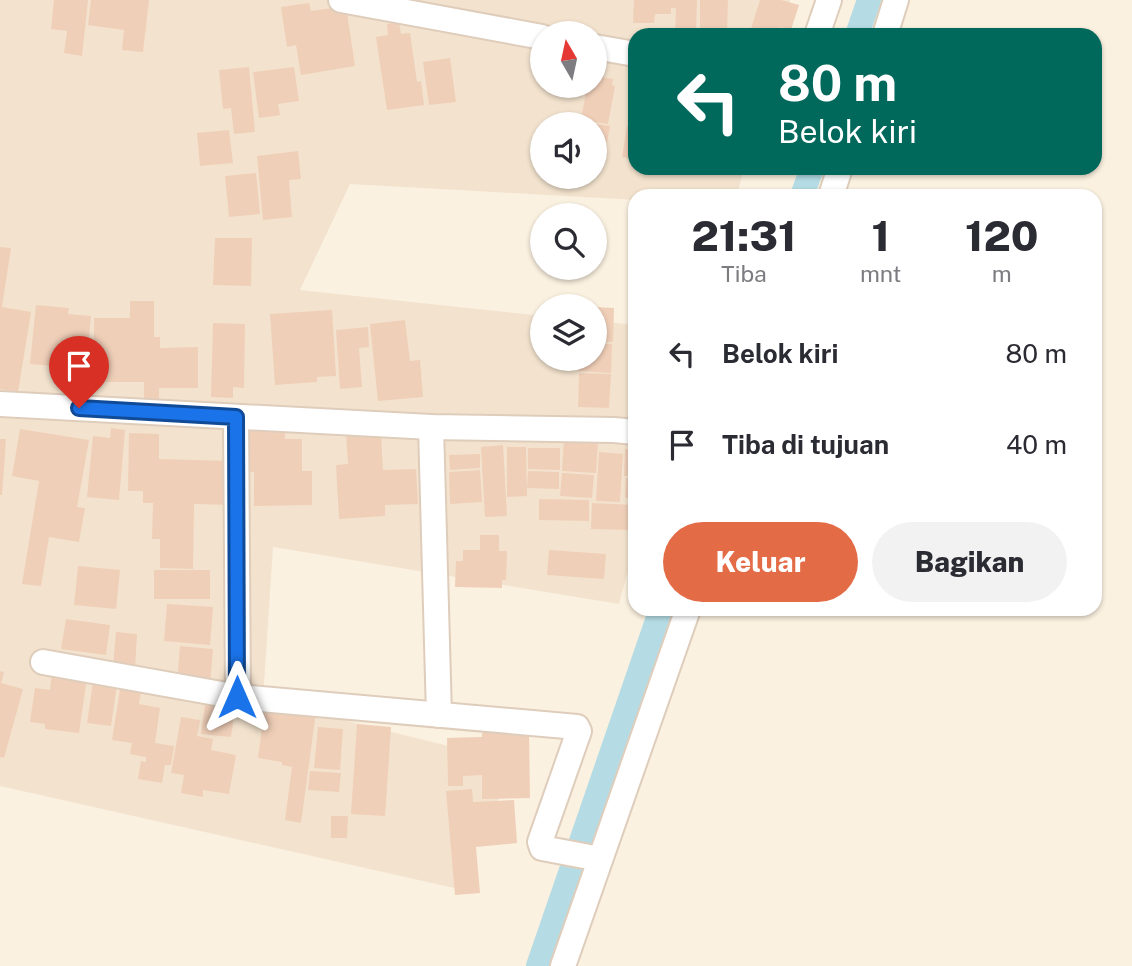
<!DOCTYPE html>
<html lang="id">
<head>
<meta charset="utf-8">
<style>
	:root { --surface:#fff; --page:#f2f2f3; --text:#2b2b33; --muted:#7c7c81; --accent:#e36c46 }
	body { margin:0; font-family:"Public Sans",sans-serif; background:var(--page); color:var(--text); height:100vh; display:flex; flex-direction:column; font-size:26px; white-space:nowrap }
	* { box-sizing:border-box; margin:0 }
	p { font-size:23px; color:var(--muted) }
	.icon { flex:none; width:38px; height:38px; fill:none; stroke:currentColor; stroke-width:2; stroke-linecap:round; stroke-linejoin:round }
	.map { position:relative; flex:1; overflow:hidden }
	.drawer { position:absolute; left:628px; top:189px; width:474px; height:427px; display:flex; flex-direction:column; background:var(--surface); border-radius:21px; box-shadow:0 2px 5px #0004 }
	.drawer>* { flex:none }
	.top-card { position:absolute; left:628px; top:28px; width:474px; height:147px; border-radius:21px; box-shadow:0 2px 5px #0004; background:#00695c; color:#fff; overflow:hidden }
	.needle { width:46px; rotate:351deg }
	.controls { position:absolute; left:530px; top:21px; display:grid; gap:14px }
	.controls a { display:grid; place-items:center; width:77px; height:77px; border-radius:50%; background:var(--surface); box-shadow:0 2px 5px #0004; font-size:35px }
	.pin { position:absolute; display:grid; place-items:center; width:60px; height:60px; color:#fff; margin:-72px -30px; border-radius:50% 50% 50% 0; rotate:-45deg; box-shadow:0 0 7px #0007 }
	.pin .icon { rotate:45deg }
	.me { position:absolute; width:77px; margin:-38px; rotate:0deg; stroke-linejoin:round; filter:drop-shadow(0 0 5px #0008) }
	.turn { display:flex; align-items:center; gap:24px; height:147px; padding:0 35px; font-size:32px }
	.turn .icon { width:91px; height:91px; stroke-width:2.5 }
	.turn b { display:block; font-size:49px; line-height:60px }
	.eta { display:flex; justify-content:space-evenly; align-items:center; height:119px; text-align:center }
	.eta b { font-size:42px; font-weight:800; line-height:49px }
	.action { display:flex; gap:14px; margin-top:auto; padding:14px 35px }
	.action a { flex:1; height:80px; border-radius:42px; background:var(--accent); color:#fff; font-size:28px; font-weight:800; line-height:80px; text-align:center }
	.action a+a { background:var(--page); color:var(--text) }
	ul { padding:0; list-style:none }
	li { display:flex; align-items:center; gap:21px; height:91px; padding:0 35px }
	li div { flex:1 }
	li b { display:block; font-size:26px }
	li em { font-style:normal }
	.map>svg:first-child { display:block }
</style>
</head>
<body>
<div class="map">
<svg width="1132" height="966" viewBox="0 0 1132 966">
	<rect width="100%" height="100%" fill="#fbf1e0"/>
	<path fill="#f3e3ce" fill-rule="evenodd" d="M0,0H790L780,35H635V168H744L737,196H635V200L350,184L300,290L542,316V359H595V321L635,325V545L619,604L273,547L263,700L517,763L454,888L0,786ZM542,33H595V86H542ZM542,124H595V177H542Z"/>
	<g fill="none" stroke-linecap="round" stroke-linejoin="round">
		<g stroke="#b5dce4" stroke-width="24">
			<path d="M857,35L869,0"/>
			<path d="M802,196L812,168"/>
			<path d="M538,966L661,609"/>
		</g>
	</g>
	<g fill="#f0cfb8">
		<path d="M54,0H88L82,56L64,53L67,31L51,29Z"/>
		<path d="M91,0H149L143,52L122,50L124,30L88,25Z"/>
		<path d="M634,0H697L696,35H675L676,8H671V14H655L654,23H633Z"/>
		<path d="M700,0H728L727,35H700Z"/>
		<path d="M760,0H781L799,5L791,30L780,27L777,35H749Z"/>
		<path d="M309,3L311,11L346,6L355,66L301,75L296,45L287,47L281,7Z"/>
		<path d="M399,22L401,34L410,33L417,82L421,81L424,105L387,110L376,37L388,35L387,24Z"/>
		<path d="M450,58L456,102L429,105L423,62Z"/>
		<path d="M249,67L255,132L234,134L231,108L223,109L219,70Z"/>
		<path d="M294,67L299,101L278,104L280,115L259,118L253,72Z"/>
		<path d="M595,76L613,79L612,85L615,86L608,124L581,120L587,86H595Z"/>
		<path d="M634,95H635V125L628,123Z"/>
		<path d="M560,118L589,123V124H559Z"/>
		<path d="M595,124L610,126L604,159L595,157Z"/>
		<path d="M627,126L635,128V159L622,157Z"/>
		<path d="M229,130L233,163L200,166L197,133Z"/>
		<path d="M298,151L301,179L289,180L292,217L263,220L257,156Z"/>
		<path d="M665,168H687L686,173L664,169Z"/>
		<path d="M256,173L260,214L229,217L225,176Z"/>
		<path d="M215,238H252L251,286L213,285Z"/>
		<path d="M0,247L11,248L2,307L31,312L18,392L0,389Z"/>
		<path d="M130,301H154V337H160V348L198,347V388H159V402H144V382H94V318H130Z"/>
		<path d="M36,305L69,308L68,314L91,316L86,369L30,364Z"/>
		<path d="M595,307L614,308L613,342L595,341Z"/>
		<path d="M332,310L336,376L317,377V382L275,385L270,314Z"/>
		<path d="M405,320L410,361L420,360L423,397L378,401L370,324Z"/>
		<path d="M213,323L245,324L244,388L233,387V398L211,397Z"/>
		<path d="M368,327L369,347L359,348L362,387L340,389L336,330Z"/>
		<path d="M595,344H612L611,373L579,371L580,359H595Z"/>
		<path d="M579,373L611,374L609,408L578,407Z"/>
		<path d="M285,427V439H302V471H312V505L254,506V472H242L241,428Z"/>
		<path d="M111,428L125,430L119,500L87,497L93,436L110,438Z"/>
		<path d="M20,429L89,440L77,507L85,508L79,542L49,537L41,586L22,584L39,481L12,476Z"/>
		<path d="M129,433L159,434V459L231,461L230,505L194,504L193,569L160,568V539H152L153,503H143V491H128Z"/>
		<path d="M381,433L383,470L416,469L418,504L385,505V516L339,519L336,465L348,464L346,434Z"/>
		<path d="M0,439H6L2,495H0Z"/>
		<path d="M564,439L598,441L596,473L562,471Z"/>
		<path d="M503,445L507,516L485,517L481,447Z"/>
		<path d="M507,447H526L527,496L507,497Z"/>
		<path d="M528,448H560V470L528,469Z"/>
		<path d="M625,449H635V476H624Z"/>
		<path d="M599,452L623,454L620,502L596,501Z"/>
		<path d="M480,454V468L450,470L449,455Z"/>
		<path d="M480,470L482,502L450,504L449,472Z"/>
		<path d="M528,471L559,472V489L527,488Z"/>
		<path d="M562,473L594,475L592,498L560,496Z"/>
		<path d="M626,478H635V498H625Z"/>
		<path d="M539,499L589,500V521L539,520Z"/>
		<path d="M592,503L633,505L632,530L591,529Z"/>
		<path d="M480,535H499V551H507L506,580H502V588L455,587L456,561H463V550H480Z"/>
		<path d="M549,550L606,554L604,579L547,575Z"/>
		<path d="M78,566L120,570L116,609L74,605Z"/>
		<rect x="154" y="570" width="56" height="29"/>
		<path d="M167,604L213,607L210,645L164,641Z"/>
		<path d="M66,619L110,625L106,655L61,649Z"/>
		<path d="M116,632L137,634L135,669L113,667Z"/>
		<path d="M180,646L213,649L210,686L177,683Z"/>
		<path d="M0,671L4,672L1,683L23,689L4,758L0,757Z"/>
		<path d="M52,672L87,677L79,733L45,729V724L30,722L35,688L50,690Z"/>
		<path d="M93,682L117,685L111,726L87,723Z"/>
		<path d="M121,683L142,686L139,704L160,708L155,743L174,746L171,765H165L162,783L138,779L141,761L146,762V757L130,754L132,743L112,740Z"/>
		<path d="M205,705L235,708L231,737L201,734Z"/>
		<path d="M289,709L316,712L301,823L285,820L292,767L282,765V762L258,758L264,712L288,715Z"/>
		<path d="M181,717L200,720L197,736L213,739L211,750L236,755L229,794L203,790V797L181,793L184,775L171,773Z"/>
		<path d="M357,724L391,727L385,816L351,814Z"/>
		<path d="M318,727L343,729L340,770L314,768Z"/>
		<path d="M482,733H529L530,798L482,799V775L463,776V786H448L447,738L482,737Z"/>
		<path d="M310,771L341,773L339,792L308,790Z"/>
		<path d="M472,789L473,802L514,800L517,843L476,847L480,893L455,895L446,791Z"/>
		<path d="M331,816H348L347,838H331Z"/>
	</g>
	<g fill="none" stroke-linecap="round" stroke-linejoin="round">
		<g stroke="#dfcdbc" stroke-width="28">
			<g id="street">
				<path d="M341,0L542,37"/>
				<path d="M817,35L829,0"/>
				<path d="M885,35L896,0"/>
				<path d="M595,47L635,54"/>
				<path d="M831,196L840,168"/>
				<path d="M0,404L431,427L614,430L635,432"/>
				<path d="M236,417L238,697"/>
				<path d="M431,427L439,715"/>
				<path d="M43,662L238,697L577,727L579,731L540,842L542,848L600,859"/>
				<path d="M563,966L688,609"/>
			</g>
		</g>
		<use href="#street" stroke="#fff" stroke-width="24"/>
	</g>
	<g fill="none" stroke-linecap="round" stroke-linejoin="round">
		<g stroke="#114b97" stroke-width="18">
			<path id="route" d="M79,408L236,417L237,697"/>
		</g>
		<use href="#route" stroke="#1a73e8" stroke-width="12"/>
	</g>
</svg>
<div class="controls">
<a><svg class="needle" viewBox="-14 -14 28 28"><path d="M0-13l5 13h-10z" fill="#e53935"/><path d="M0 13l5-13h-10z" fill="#7c7c81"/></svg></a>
<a><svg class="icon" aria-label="sound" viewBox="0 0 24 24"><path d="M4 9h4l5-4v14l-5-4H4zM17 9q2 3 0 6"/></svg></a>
<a><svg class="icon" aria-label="search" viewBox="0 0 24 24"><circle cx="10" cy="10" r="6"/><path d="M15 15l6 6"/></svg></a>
<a><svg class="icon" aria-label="layers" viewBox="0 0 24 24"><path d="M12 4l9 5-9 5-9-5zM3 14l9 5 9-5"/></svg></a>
</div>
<div class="pin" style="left:79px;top:408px;background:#d93025"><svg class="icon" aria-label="arrive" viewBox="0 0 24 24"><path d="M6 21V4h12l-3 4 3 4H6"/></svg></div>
<svg class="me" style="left:237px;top:697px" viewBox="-20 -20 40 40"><path d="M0-17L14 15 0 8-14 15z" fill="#1a73e8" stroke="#fff" stroke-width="4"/></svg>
<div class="top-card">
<div class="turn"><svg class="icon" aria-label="left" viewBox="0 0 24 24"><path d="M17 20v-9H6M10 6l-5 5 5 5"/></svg><div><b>80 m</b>Belok kiri</div></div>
</div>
<section class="drawer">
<div class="eta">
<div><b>21:31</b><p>Tiba</p></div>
<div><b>1</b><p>mnt</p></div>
<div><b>120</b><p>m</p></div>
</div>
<ul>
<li><svg class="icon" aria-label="left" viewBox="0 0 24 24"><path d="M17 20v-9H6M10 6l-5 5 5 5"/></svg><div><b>Belok kiri</b></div><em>80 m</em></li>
<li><svg class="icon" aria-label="arrive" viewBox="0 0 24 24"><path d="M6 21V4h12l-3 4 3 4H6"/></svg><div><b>Tiba di tujuan</b></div><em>40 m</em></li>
</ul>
<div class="action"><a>Keluar</a><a>Bagikan</a></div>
</section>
</div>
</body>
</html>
